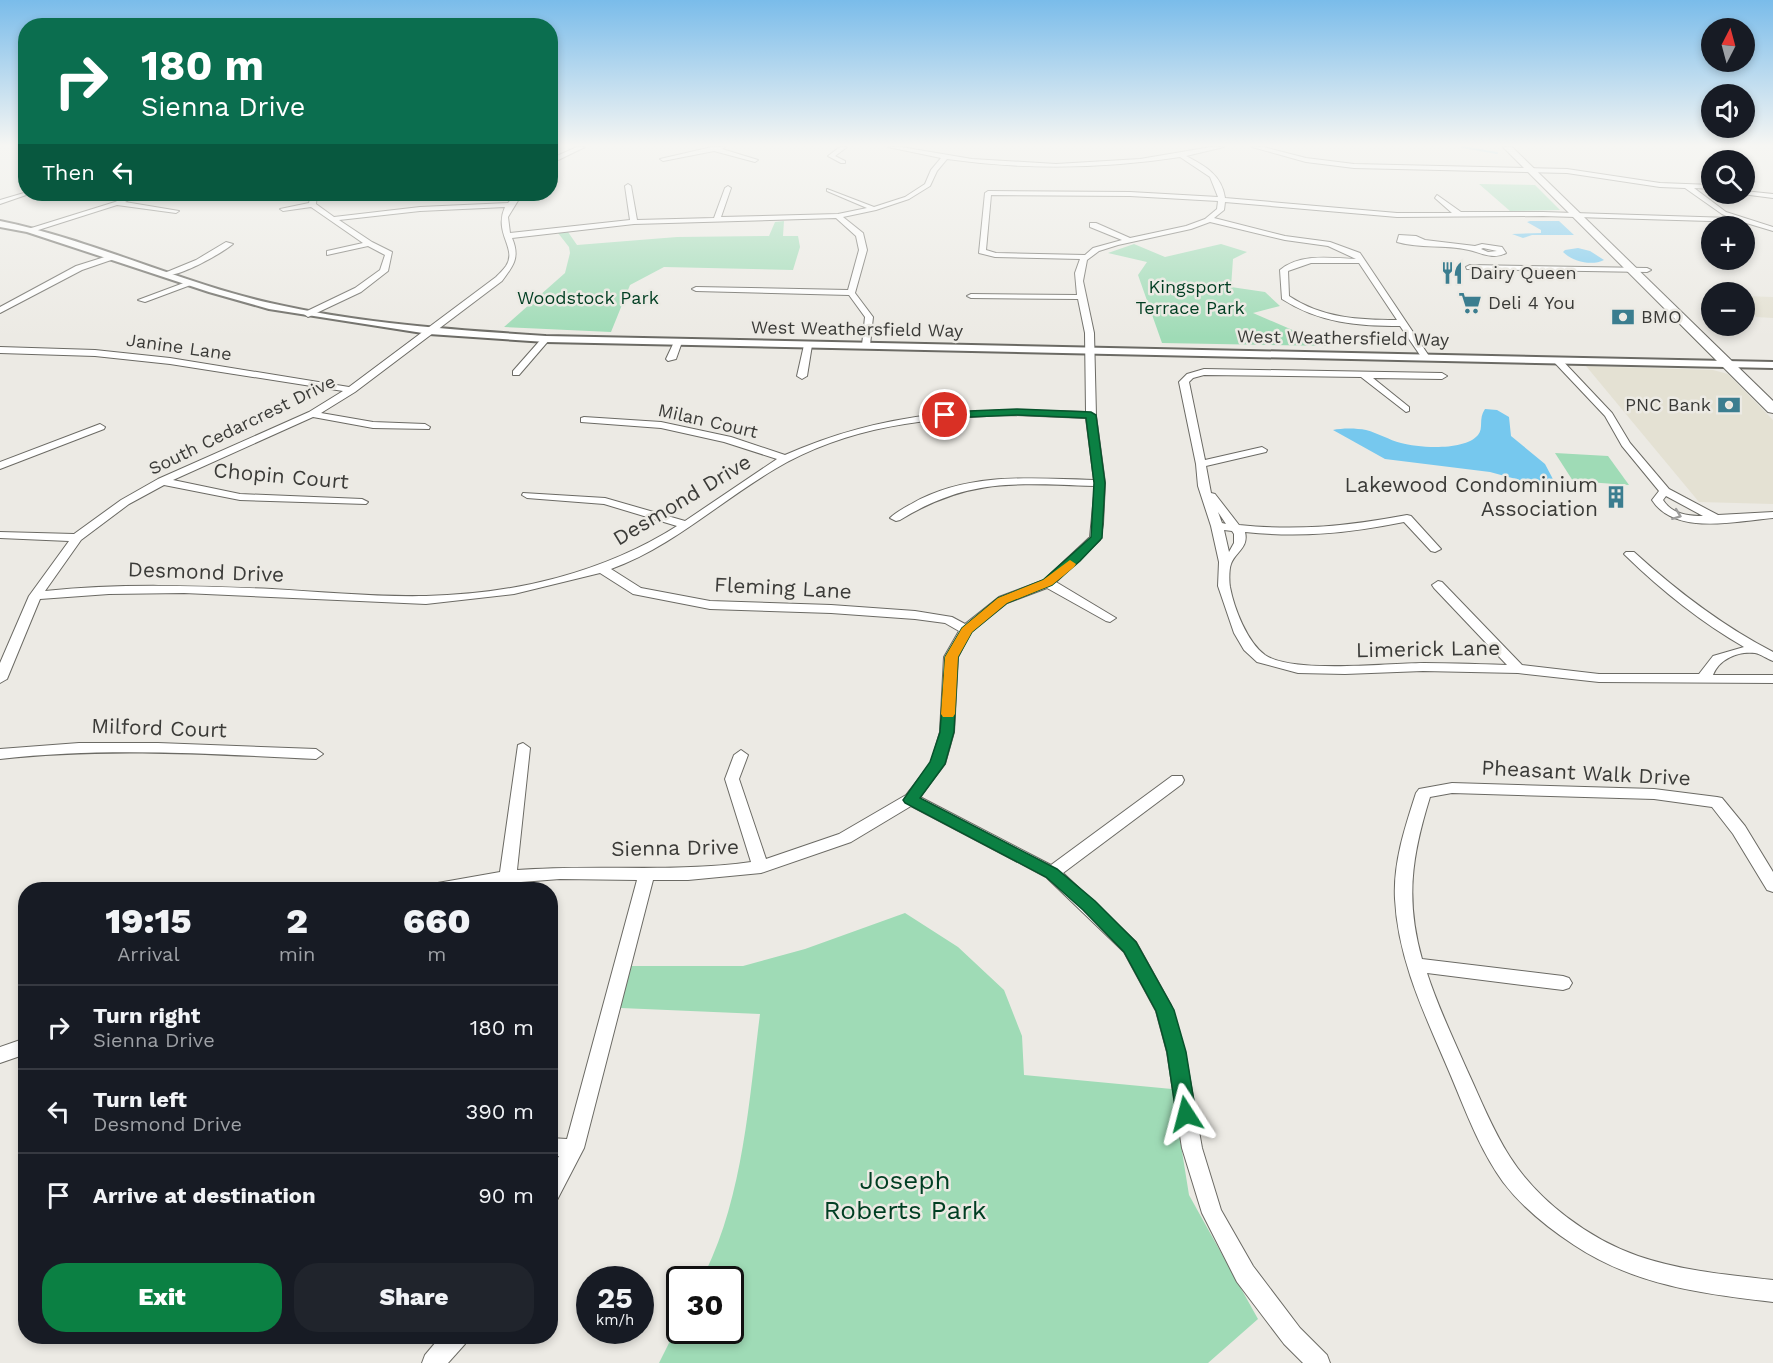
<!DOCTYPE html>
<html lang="en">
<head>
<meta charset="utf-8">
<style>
	:root { --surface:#171b24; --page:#20242c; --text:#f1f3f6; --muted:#9ea1a6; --line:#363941; --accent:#0b8043 }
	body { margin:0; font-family:"Work Sans",sans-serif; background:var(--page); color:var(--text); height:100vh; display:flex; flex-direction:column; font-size:22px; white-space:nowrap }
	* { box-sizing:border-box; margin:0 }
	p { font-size:20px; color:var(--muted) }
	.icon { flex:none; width:33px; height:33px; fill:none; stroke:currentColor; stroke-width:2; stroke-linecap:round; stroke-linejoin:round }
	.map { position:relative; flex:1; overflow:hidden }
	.drawer { position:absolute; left:18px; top:882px; width:540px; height:462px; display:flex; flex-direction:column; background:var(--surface); border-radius:24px; box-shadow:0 3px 9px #0003 }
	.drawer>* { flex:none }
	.hud { position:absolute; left:18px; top:18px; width:540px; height:183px; border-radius:24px; box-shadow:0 3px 9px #0003; background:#0b6e4f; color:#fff; overflow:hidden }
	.needle { width:39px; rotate:6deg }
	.controls { position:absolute; left:1701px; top:18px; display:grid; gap:12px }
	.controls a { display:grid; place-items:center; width:54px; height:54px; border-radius:50%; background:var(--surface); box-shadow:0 3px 9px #0003; font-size:30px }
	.speed { position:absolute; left:576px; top:1266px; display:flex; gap:12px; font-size:30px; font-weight:700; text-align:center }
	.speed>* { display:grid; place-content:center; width:78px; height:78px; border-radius:50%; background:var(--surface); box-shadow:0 3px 9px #0003; line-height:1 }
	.speed small { font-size:15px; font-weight:400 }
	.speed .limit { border:3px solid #111; border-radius:9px; background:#fff; color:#111 }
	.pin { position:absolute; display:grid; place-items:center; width:51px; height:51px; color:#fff; margin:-26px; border:3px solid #fff; border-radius:50%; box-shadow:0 2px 6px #0007 }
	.me { position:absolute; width:66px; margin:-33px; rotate:351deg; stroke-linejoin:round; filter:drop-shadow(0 0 4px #0008) }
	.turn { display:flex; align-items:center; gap:21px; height:126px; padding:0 24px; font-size:27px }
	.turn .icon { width:78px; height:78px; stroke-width:2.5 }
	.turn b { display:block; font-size:42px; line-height:51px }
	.then { display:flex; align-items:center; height:57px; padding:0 24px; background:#0003; gap:12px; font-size:22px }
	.eta { display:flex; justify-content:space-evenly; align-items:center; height:102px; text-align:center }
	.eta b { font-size:36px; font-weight:800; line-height:42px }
	.cta { display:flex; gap:12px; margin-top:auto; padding:12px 24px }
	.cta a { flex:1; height:69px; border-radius:24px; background:var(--accent); color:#fff; font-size:24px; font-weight:800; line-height:69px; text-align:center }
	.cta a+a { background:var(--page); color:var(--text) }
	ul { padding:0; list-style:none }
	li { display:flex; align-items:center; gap:18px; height:84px; padding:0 24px; border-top:2px solid var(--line) }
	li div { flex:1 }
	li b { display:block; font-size:22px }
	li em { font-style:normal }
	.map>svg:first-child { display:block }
</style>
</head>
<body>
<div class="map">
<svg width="1773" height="1363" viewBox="0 0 1773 1363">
	<rect width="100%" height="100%" fill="#eceae4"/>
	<g fill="#e4e1d3">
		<path d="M1745,296L1773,297V318L1756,317L1750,312L1745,311Z"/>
		<path d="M1586,366L1713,370L1728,374L1773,420V504L1699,502Z"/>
	</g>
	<g fill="#9fdbb6">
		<path d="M1479,184L1535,185L1560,210L1510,211Z"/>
		<path d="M784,221L783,236H798L800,247L793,270L664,267L630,285L611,332L504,327L565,273L570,253L569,247L558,233L568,232L577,245L677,237L769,236L775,222Z"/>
		<path d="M1134,244L1165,257L1221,244L1247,252L1233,259L1231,287L1265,292L1280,306L1253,313L1304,335L1326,336L1334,346L1162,343L1138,275L1147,262L1108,253Z"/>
		<path d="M1555,453L1608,456L1629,485L1573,481Z"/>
		<path d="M905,913L958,947L1004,990L1022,1036L1024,1075L1172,1089L1189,1195L1258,1319L1208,1363H659L679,1323L680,1330H730V1280L702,1279C743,1200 749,1101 760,1014L621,1008L622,966H743L805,949Z"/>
	</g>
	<g fill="#76c8ee">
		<path d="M1530,221H1559L1574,235H1532L1523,238L1512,234L1541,233V230L1527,222Z"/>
		<path d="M1578,248L1590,251L1604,260C1592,266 1573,262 1563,252L1565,250Z"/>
		<path d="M1485,409L1497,410L1509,417L1511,436L1545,464L1555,483L1545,487L1490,472L1385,459L1333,430C1342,428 1356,428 1366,430C1378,433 1389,440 1401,443C1419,448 1465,451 1478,435C1484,428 1478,419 1485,409Z"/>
	</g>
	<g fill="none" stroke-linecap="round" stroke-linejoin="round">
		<path stroke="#76c8ee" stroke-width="2" d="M1462,147L1497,153"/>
		<g stroke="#6b6a64" stroke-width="2">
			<g id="minor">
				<path d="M577,147H585L550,164V159Z"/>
				<path d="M712,147H725L722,149L758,160L755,162L714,151L663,161L660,159Z"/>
				<path d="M840,147H847L835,156L845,161V163H841L828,156Z"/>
				<path d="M888,147H901L972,159L1056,164L1140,159L1211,147H1224L1186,156C1205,166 1222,175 1225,198L1397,213H1452L1435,198L1437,195L1461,212H1543L1731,218L1722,214L1685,188L1660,187L1567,173L1354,168L1306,162L1252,147H1263L1306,158L1354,164L1567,169L1660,183L1712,185V189L1694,188L1726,212L1773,227V231L1743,222L1543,216L1397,217L1225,202L1224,210L1214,218L1285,236L1330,242L1360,253L1429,356L1425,359L1422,358L1400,326C1358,326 1319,323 1282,299L1280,270C1300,253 1331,258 1356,259L1328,246L1285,240L1210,222L1191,229L1118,245L1099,251L1087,260L1083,281L1094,333L1096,416L1105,483L1103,524L1100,540L1056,582L1116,618L1110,622L1106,621L1047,588L1007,603L971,632L958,657L954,732L945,764L920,797L1051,865L1172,776H1182L1184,780L1182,784L1063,873L1136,942L1171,1005L1185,1052L1202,1148L1221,1210L1253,1266L1300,1328L1327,1355L1330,1363H1303L1284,1344L1237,1282L1202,1213L1182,1148L1167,1052L1156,1011L1124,952L1046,877L911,806L851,842L761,873L688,880H653L584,1148L557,1200L550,1202V1172L559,1156H550V1138L567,1139L637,880L560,879L508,883L470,890H424L426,886L432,884L500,872L518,745L523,743L530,748L517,870C595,864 674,873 751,862L725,779L734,755L741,750L748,755L739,779L766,859L839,834L906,795L931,763L940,732L944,657L959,631L945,623L915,619L831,613L710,609L633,594L600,573L514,594L426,604L184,593L109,594L40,599L7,679L0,683V663L29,596L69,541L0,538V532L74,534L121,500L158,479L309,412L343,391L170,364L95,356L0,353V347L95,350L170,358L349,387L496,277C499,274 503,270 506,266C518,248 493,234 505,207L420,211L339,220L372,242L392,252L388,271L361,292L308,317L304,314L305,312L355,288L380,270L385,255L368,246L327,255V251L363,243L311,207L283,211L280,209L309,203L311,194H317L316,204L334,217L420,207L508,203L516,194H522L508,217L510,233L630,220L625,186L628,184L631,186L637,220L714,218L725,188L728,186L731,188L721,217L838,214L867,208L827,191V189L874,207L905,197L925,184L931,170L941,158ZM1180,157L1210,177L1218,197L1130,192L988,191L985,193L979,253L995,257L1080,259L1075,273L1077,295L971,294L967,296L971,298L1078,299L1085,333L1086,412C976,407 887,410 785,455L731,437L661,422L584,417L581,418V422L661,428L724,442L777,459L685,521L605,498L523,493L522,495L527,498L604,504L677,526C603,573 514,594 426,596C375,597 323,592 272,589C196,586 120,583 45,591L81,540L129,504L164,485L240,500L366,504L368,502L362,499L240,494L173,480L313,417L373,428L429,429L430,427L425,424L373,422L321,413L355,392L502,281C514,265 520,257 512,238L634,224L836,218L856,236L859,250L848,290L696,287L692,289L696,291L849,295L865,317L862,345L866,348L870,345L873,317L855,293L867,250L863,233L843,217L876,210L909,199L930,186L937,171L947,159C1025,170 1102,169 1180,157ZM991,195L1130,196L1218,201L1217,209L1205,219L1186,226L1130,238L1096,223H1090V227L1122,240L1093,248L1085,255L996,253L986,250ZM1311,263H1359L1397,320C1358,320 1322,318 1289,296L1288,271ZM1013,415L1086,418L1094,480C1033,478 969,472 913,503C906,507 896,512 890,518L896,521L900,520C970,477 1016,484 1095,486L1090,537L1044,580L999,597L965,624L952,617L915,611L831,605L710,601L641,588L611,569C672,547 719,502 775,469C847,426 930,417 1013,415Z"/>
				<path d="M1744,191L1773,194V198L1742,194Z"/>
				<path d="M24,193L29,194L0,204V200Z"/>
				<path d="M132,194H139L125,202L179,211L176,213L117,205L32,232L25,230L115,202Z"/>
				<path d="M1399,235L1416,236L1425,240L1475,246L1482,244L1502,247L1506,253C1493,260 1482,253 1469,250C1445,244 1420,249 1397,242ZM1483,248L1497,251L1488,252L1481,249Z"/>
				<path d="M226,242L233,244C222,253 174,281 162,274L196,260Z"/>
				<path d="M111,255H114V259L82,270L0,313V307L76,266Z"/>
				<path d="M1470,265L1647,268L1651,270L1647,272L1467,269L1466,267Z"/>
				<path d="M189,281L196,283L145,302L138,300Z"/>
				<path d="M543,337L550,339L519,375H513V371Z"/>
				<path d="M678,339L682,342L676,359L668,361L666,359L674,342Z"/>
				<path d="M808,342L812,345L807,376L802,379L797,376L804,345Z"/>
				<path d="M1554,358H1560L1612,413L1630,443L1669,489L1718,515L1773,512V518C1736,521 1675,536 1652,500L1659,491L1622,446L1605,416L1554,362ZM1666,496L1703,516C1687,516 1672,514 1663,500Z"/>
				<path d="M1204,369L1442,373L1447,376L1442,379L1373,378L1409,407V411L1406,412L1361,377L1204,375L1193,378L1189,382L1205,460L1262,447L1267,450L1266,452L1206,466L1211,493L1215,494L1239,525C1299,531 1348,526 1407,515L1411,516L1441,549L1435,552L1431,551L1404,522C1349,533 1301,538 1245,532C1249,548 1235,552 1231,564C1229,569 1229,581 1230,587C1234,608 1247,642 1265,655C1293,674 1388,663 1424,663C1451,663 1479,664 1507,665L1434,588L1432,585L1438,581L1442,582L1522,665L1599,674H1699L1713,656L1744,647C1701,622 1662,591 1626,556L1624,554L1626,552H1634C1677,591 1721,625 1773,652V661C1767,659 1761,654 1755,653C1738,651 1719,659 1713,675H1773V683L1599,682L1518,673L1423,671L1345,674L1298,673L1257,662L1244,650L1234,633L1218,586L1219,562L1211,526L1198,486L1196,464L1179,382L1187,374ZM1218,512L1226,524L1222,523ZM1224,530L1232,531L1234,534V543L1229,552Z"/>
				<path d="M100,424L105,427L104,429L0,469V462Z"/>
				<path d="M79,743H158L316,749L323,754L316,759C210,754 106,747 0,759V749Z"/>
				<path d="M1452,783L1654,789L1717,797L1722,798L1745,826L1773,872V892L1767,890L1733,834L1712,807L1654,799L1452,793L1430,797C1412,855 1405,899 1422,959L1563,976L1569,978L1572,983L1569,988L1563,990L1427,973C1438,1007 1453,1038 1467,1070C1481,1100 1492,1129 1510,1157C1538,1201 1589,1239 1638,1256C1682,1271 1728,1275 1773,1280V1302C1703,1294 1634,1285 1574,1245C1548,1228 1522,1207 1503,1182C1480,1150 1466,1112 1451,1076C1427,1019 1398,962 1395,899C1393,863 1405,827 1416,793L1419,789Z"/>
				<path d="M26,1038V1054L0,1063V1047Z"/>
				<path d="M441,1336H468L465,1344L448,1363H422L425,1355Z"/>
			</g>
		</g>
		<g stroke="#6b6a64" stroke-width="4">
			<path id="tertiary" d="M0,221C92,240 178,282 270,303C361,324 454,330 546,336L1773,362V368L546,342L429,334L269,309L209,292L27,232L0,227Z"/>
		</g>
		<g stroke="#6b6a64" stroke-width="2">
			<path id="secondary" d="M1503,147H1512L1773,401V413L1768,412Z"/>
		</g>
		<use href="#minor" fill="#fff" fill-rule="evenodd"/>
		<use href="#tertiary" fill="#fff" fill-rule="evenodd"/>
		<use href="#secondary" fill="#fff" fill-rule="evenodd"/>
	</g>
	<defs><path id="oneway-chevron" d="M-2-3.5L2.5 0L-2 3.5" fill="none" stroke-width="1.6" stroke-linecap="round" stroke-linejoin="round" transform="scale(1.5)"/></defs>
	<use stroke="#9d9d9c" href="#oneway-chevron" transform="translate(1677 515) rotate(21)"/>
	<linearGradient id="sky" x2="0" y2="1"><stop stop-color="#7abcea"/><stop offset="0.43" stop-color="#f6f6f3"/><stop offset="1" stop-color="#f6f6f3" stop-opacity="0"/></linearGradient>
	<rect width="1773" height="338" fill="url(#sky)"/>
	<path fill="#0b8043" stroke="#07532c" stroke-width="1.5" d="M1017,409L1091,412L1096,415L1105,483L1102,538L1080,561L1052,585L1007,603L972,632L958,657L954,732L945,764L920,798L1057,869L1095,901L1136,942L1174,1010L1186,1052L1196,1114L1193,1120L1186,1123L1179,1120L1176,1114L1167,1052L1156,1011L1124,952L1083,910L1046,877L905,803L903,800L930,762L940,732L945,657L962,628L998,598L1043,580L1091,537L1094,483L1086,418L1017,415L945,418L940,415L945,412Z"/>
	<path fill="#f59e0b" d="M1070,560L1076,564L1074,567L1052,585L1007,603L972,632L958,657L955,714L953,717H943L941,714L945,657L962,628L998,598L1043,580Z"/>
	<defs>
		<g id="restaurant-bare" transform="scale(1.8)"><path d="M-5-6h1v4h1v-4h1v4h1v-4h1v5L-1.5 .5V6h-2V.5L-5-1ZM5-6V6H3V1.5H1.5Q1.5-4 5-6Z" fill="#3b7d8f" stroke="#eceae4" stroke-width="2.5" paint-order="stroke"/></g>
		<g id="supermarket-bare" transform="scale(1.8)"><path d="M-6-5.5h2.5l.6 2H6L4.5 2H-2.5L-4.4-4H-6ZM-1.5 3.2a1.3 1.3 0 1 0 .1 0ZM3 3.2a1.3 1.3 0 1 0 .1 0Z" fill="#3b7d8f" stroke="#eceae4" stroke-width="2.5" paint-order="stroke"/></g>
		<g id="bank-bare" transform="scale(1.8)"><path d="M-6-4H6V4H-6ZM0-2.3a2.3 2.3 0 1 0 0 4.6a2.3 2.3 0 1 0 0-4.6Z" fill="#3b7d8f" stroke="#eceae4" stroke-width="2.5" paint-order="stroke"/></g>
		<g id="building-bare" transform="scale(1.8)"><path d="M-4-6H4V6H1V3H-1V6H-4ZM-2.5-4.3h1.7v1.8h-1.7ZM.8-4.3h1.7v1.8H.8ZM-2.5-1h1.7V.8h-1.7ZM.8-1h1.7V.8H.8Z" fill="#3b7d8f" stroke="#eceae4" stroke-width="2.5" paint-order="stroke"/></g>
	</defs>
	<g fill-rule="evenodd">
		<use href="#restaurant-bare" x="1452" y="273"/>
		<use href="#supermarket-bare" x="1470" y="303"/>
		<use href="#bank-bare" x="1623" y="317"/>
		<use href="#bank-bare" x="1729" y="405"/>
		<use href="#building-bare" x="1616" y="497"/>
	</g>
	<g text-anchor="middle" stroke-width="5" stroke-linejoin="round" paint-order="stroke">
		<g font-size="18" fill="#3b3b38" stroke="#eceae4" text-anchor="start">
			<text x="1470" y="279">Dairy Queen</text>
			<text x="1488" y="309">Deli 4 You</text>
			<text x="1641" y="323">BMO</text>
			<text x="1711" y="411" text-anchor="end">PNC Bank</text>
		</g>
		<g font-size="18" fill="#003e22" stroke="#eceae4">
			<text x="1190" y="293">Kingsport<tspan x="1190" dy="21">Terrace Park</tspan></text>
			<text x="588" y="304">Woodstock Park</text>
		</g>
		<g font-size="18" fill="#3b3b38" stroke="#eceae4">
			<text transform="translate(857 329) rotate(1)" y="6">West Weathersfield Way</text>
			<text transform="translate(1343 338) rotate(1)" y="6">West Weathersfield Way</text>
			<text transform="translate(179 347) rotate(8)" y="6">Janine Lane</text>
			<text transform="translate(708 421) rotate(13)" y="6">Milan Court</text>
			<text transform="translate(242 425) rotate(-26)" y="6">South Cedarcrest Drive</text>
		</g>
		<g font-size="21" fill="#3b3b38" stroke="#eceae4">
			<text transform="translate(281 476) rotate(5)" y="7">Chopin Court</text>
			<text transform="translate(682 500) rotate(-31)" y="7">Desmond Drive</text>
			<text transform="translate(206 572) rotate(2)" y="7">Desmond Drive</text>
			<text transform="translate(783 588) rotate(3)" y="7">Fleming Lane</text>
			<text transform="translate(1428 649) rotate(-1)" y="7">Limerick Lane</text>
			<text transform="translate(159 728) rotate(2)" y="7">Milford Court</text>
			<text transform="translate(1586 773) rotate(3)" y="7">Pheasant Walk Drive</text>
			<text transform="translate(675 848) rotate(-1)" y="7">Sienna Drive</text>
		</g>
		<g font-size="21" fill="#3b3b38" stroke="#eceae4" text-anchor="end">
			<text x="1598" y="492">Lakewood Condominium<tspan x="1598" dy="24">Association</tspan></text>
		</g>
		<g font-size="26" fill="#003e22" stroke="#eceae4">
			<text x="905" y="1189">Joseph<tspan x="905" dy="30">Roberts Park</tspan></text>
		</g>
	</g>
</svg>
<div class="controls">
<a><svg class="needle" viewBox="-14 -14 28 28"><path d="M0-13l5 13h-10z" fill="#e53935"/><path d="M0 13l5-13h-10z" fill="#9ea1a6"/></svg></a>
<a><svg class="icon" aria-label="sound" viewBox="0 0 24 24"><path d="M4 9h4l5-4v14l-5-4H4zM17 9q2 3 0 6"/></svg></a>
<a><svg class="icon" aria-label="search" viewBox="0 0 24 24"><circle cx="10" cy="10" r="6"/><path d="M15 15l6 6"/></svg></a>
<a>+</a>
<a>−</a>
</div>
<div class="speed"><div>25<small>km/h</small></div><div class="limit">30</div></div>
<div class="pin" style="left:945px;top:415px;background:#d93025"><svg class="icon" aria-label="arrive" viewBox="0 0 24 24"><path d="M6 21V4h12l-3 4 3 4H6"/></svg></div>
<svg class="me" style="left:1186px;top:1114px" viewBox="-20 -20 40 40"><path d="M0-17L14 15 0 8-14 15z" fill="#0b8043" stroke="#fff" stroke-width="4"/></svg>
<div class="hud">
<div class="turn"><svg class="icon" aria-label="right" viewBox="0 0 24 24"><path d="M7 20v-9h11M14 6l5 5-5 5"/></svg><div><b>180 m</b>Sienna Drive</div></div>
<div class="then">Then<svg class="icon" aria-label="left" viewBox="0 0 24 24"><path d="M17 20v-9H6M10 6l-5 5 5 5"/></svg></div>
</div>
<section class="drawer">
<div class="eta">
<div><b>19:15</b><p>Arrival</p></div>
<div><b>2</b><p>min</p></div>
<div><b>660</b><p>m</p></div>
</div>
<ul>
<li><svg class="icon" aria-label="right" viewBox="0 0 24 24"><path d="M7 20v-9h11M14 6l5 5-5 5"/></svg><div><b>Turn right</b><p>Sienna Drive</p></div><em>180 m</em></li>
<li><svg class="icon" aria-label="left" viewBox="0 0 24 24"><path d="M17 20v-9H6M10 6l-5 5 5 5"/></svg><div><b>Turn left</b><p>Desmond Drive</p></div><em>390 m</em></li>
<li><svg class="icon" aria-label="arrive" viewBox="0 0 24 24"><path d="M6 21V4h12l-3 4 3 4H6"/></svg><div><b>Arrive at destination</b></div><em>90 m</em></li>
</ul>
<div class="cta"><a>Exit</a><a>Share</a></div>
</section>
</div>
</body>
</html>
